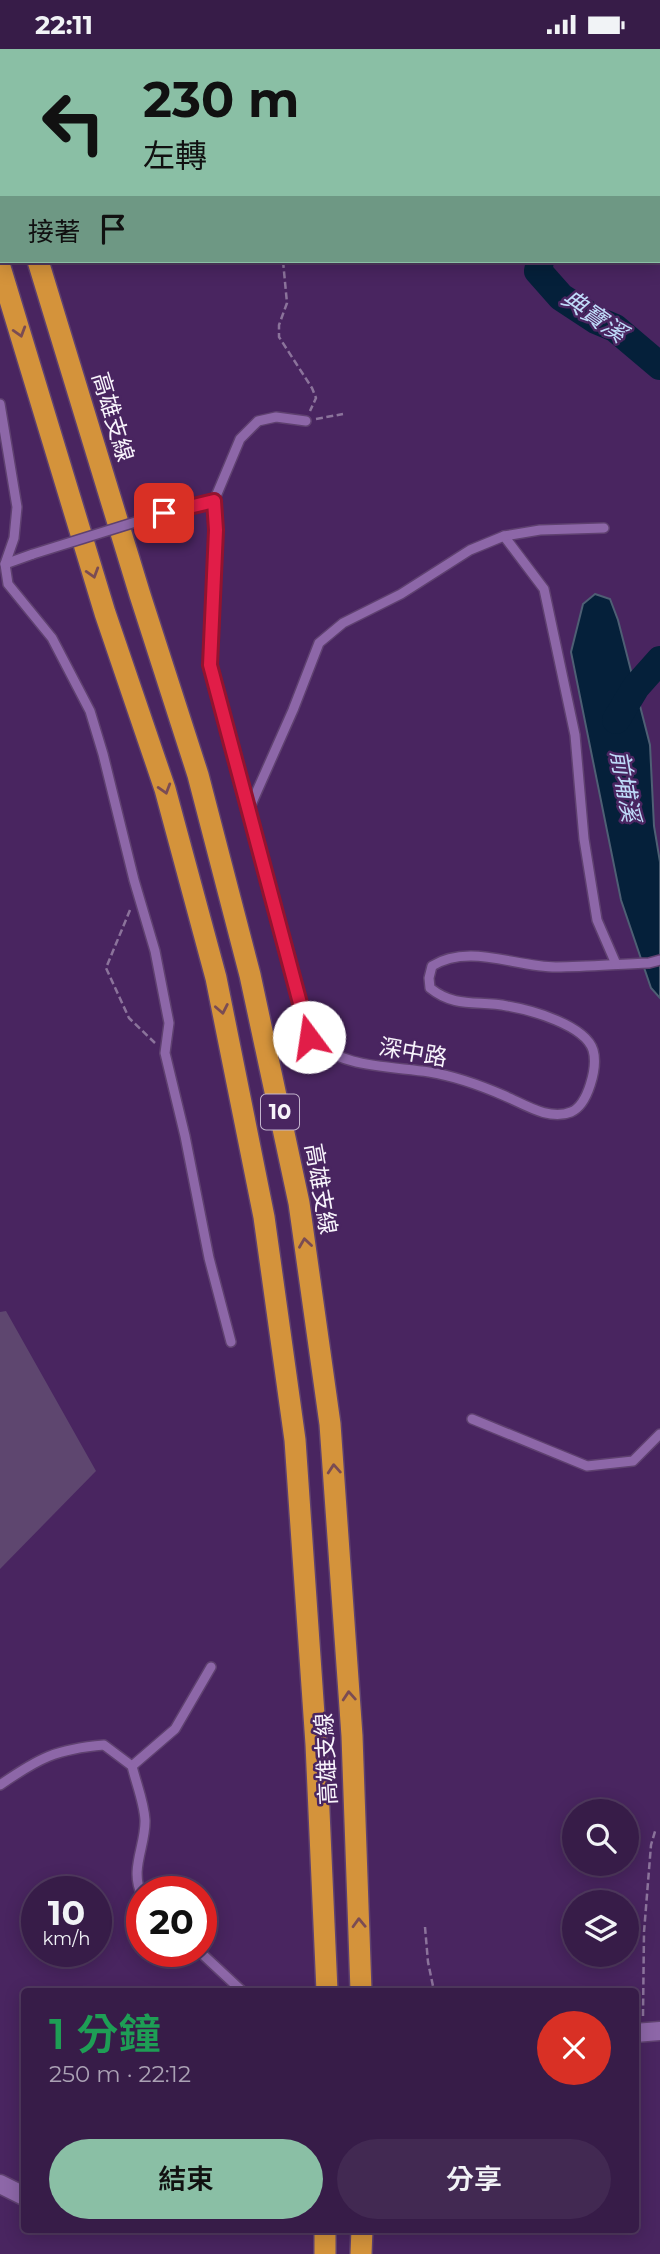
<!DOCTYPE html>
<html lang="zh-TW">
<head>
<meta charset="utf-8">
<style>
	:root { --surface:#371c48; --page:#422952; --text:#f1f3f6; --muted:#aaa1b4; --line:#513a60; --accent:#8abfa5 }
	body { margin:0; font-family:Montserrat,"Noto Sans TC",sans-serif; background:var(--page); color:var(--text); height:100vh; display:flex; flex-direction:column; font-size:26px; white-space:nowrap }
	* { box-sizing:border-box; margin:0 }
	p { font-size:23px; color:var(--muted) }
	.icon { flex:none; width:38px; height:38px; fill:none; stroke:currentColor; stroke-width:2; stroke-linecap:round; stroke-linejoin:round }
	.map { position:relative; flex:1; overflow:hidden }
	.sheet { position:absolute; left:21px; top:1939px; width:618px; height:245px; display:flex; flex-direction:column; background:var(--surface); border-radius:7px; box-shadow:0 4px 18px #0003,0 0 0 2px var(--line) }
	.sheet>* { flex:none }
	.top-card { position:absolute; left:0px; top:0px; width:662px; height:214px; box-shadow:0 4px 18px #0003,0 0 0 2px var(--line); background:#8abfa5; color:#111; overflow:hidden }
	.fabs { position:absolute; left:562px; top:1750px; display:grid; gap:14px }
	.fabs a { display:grid; place-items:center; width:77px; height:77px; border-radius:50%; background:var(--surface); box-shadow:0 4px 18px #0003,0 0 0 2px var(--line); font-size:35px }
	.speed { position:absolute; left:21px; top:1827px; display:flex; gap:14px; font-size:35px; font-weight:700; text-align:center }
	.speed>* { display:grid; place-content:center; width:91px; height:91px; border-radius:50%; background:var(--surface); box-shadow:0 4px 18px #0003,0 0 0 2px var(--line); line-height:1 }
	.speed small { font-size:18px; font-weight:400 }
	.speed .limit { border:10px solid #d22; background:#fff; color:#111 }
	.pin { position:absolute; display:grid; place-items:center; width:60px; height:60px; color:#fff; margin:-30px; border-radius:14px; box-shadow:0 4px 10px #0006 }
	.me { position:absolute; width:77px; margin:-38px; rotate:346deg; stroke-linejoin:round; filter:drop-shadow(0 0 5px #0008) }
	.turn { display:flex; align-items:center; gap:24px; height:147px; padding:0 28px; font-size:32px }
	.turn .icon { width:91px; height:91px; stroke-width:2.5 }
	.turn b { display:block; font-size:49px; line-height:60px }
	.then { display:flex; align-items:center; height:66px; padding:0 28px; background:#0003; gap:14px; font-size:26px }
	.round { display:grid; place-items:center; flex:none; width:74px; height:74px; border-radius:37px; background:var(--page) }
	.head { display:flex; align-items:center; justify-content:space-between; height:119px; padding:0 28px }
	h1 { font-size:42px; font-weight:600; line-height:52px; color:#1e9e55 }
	.cta { display:flex; gap:14px; margin-top:auto; padding:14px 28px }
	.cta a { flex:1; height:80px; border-radius:42px; background:var(--accent); color:#111; font-size:28px; font-weight:600; line-height:80px; text-align:center }
	.cta a+a { background:var(--page); color:var(--text) }
	.status { display:flex; justify-content:space-between; align-items:center; height:49px; padding:0 35px; background:var(--surface); direction:ltr }
	.status svg { height:19px; fill:currentColor }
	.map>svg:first-child { display:block }
</style>
</head>
<body>
<div class="status"><b>22:11</b><svg viewBox="0 0 49 12"><path d="M0 12V9h3v3zM5 12V6h3v6zM10 12V3h3v9zM15 12V0h3v12zM26 1h20v11H26zM47 4h2v5h-2z"/></svg></div>
<div class="map">
<svg width="660" height="2205" viewBox="0 0 660 2205">
	<rect width="100%" height="100%" fill="#492560"/>
	<path fill="#5e466f" d="M6,1262L96,1422L0,1520V1263Z"/>
	<path fill="#05203a" stroke="#4e5f74" stroke-width="2" d="M595,545L610,550L618,571L650,696L654,777L660,813V949L651,939L621,851L571,603L583,555Z"/>
	<g fill="none" stroke-linecap="round" stroke-linejoin="round">
		<g stroke="#05203a" stroke-width="28">
			<path d="M540,212L538,222L561,248L596,271L615,279L660,317"/>
			<path d="M616,671L636,638L660,611"/>
		</g>
		<g stroke="#5f4170" stroke-width="12">
			<g id="lane">
				<path d="M0,355L17,458L14,489L5,515L8,535L52,589L90,662L103,705L134,831L155,902L169,974L165,1004L185,1087L209,1209L231,1293"/>
				<path d="M306,372L276,368L258,372L240,390L214,452L216,481L210,616L309,988C339,1019 388,1017 429,1023C454,1027 482,1037 505,1047C524,1055 549,1072 571,1063C588,1056 598,1018 593,1001C585,976 531,961 507,957C479,951 456,960 430,939L429,929L432,917C469,894 515,918 556,918C587,918 618,915 649,914L660,911"/>
				<path d="M190,456L214,452"/>
				<path d="M504,487L544,540L575,686L584,790L597,871L616,915"/>
				<path d="M5,515L33,505"/>
				<path d="M250,758L293,661L319,594L343,574L401,545L470,501L504,487L540,481L604,479"/>
				<path d="M472,1370L587,1417L633,1412L660,1385"/>
				<path d="M0,1736C39,1709 56,1700 104,1696L132,1717"/>
				<path d="M142,1846C129,1821 146,1796 145,1771C144,1753 136,1734 132,1717L175,1680L211,1618"/>
				<path d="M199,1902L242,1942"/>
			</g>
		</g>
		<g stroke="#5f4170" stroke-width="21">
			<g id="street">
				<path d="M635,1984L660,1982"/>
				<path d="M0,2135L24,2147"/>
			</g>
		</g>
		<g stroke="#5f4170" stroke-width="24">
			<g id="highway">
				<path d="M0,87L2,92"/>
				<path d="M38,212L140,546L198,726L250,926L299,1154L330,1375L352,1687L361,1942"/>
				<path d="M0,218L105,564L165,740L216,929L264,1168L295,1391L316,1695L327,1942"/>
				<path d="M325,2205V2180"/>
				<path d="M361,2205L362,2180"/>
			</g>
		</g>
		<g stroke="#8b739b" stroke-width="2.5" stroke-dasharray="7 3.5" stroke-linecap="butt">
			<path d="M268,0L272,2"/>
			<path d="M283,212L287,254L279,276V288L312,339L316,349L310,362"/>
			<path d="M316,370L343,365"/>
			<path d="M130,861L106,919L129,969L155,994"/>
			<path d="M425,1878L428,1913L434,1942"/>
			<path d="M643,1967L644,1883L651,1796L656,1779"/>
		</g>
		<use href="#lane" stroke="#8d67a8" stroke-width="9"/>
		<use href="#street" stroke="#8d67a8" stroke-width="18"/>
		<use href="#highway" stroke="#d4933b" stroke-width="21"/>
		<g stroke="#5f4170" stroke-width="12" stroke-linecap="butt">
			<path id="lane-bridge" d="M33,505L190,456"/>
		</g>
		<use href="#lane-bridge" stroke="#8d67a8" stroke-width="9"/>
	</g>
	<defs><path id="oneway-chevron" d="M-2-3.5L2.5 0L-2 3.5" fill="none" stroke-width="1.6" stroke-linecap="round" stroke-linejoin="round" transform="scale(1.75)"/></defs>
	<g stroke="#7a4c53">
		<use href="#oneway-chevron" transform="translate(20 283) rotate(73)"/>
		<use href="#oneway-chevron" transform="translate(93 524) rotate(73)"/>
		<use href="#oneway-chevron" transform="translate(165 740) rotate(73)"/>
		<use href="#oneway-chevron" transform="translate(222 960) rotate(79)"/>
		<use href="#oneway-chevron" transform="translate(305 1194) rotate(-98)"/>
		<use href="#oneway-chevron" transform="translate(334 1420) rotate(-94)"/>
		<use href="#oneway-chevron" transform="translate(349 1647) rotate(-94)"/>
		<use href="#oneway-chevron" transform="translate(359 1874) rotate(-92)"/>
	</g>
	<g fill="none" stroke-linecap="round" stroke-linejoin="round">
		<g stroke="#92132f" stroke-width="18">
			<path id="route" d="M164,464L214,452L216,481L210,616L309,988"/>
		</g>
		<use href="#route" stroke="#e11d48" stroke-width="12"/>
	</g>
	<g text-anchor="middle" stroke-width="5" stroke-linejoin="round" paint-order="stroke">
		<rect fill="#492560" stroke="#c3b5cc" stroke-width="2" x="261" y="1045.5" width="38" height="35" rx="5"/>
		<g font-size="21" font-weight="bold" fill="#f7f3fb">
			<text x="280" y="1070">10</text>
		</g>
		<g font-size="23" fill="#f7f3fb" stroke="#492560">
			<text transform="translate(113 368) rotate(73)" y="8">高雄支線</text>
			<text transform="translate(413 1003) rotate(10)" y="8">深中路</text>
			<text transform="translate(321 1140) rotate(80)" y="8">高雄支線</text>
			<text transform="translate(326 1710) rotate(-93)" y="8">高雄支線</text>
		</g>
		<g font-size="24" font-style="italic" fill="#bfdbf9" stroke="#492560">
			<text transform="translate(594 267) rotate(35)" y="8">典寶溪</text>
			<text transform="translate(625 737) rotate(80)" y="8">前埔溪</text>
		</g>
	</g>
</svg>
<div class="fabs">
<a><svg class="icon" aria-label="search" viewBox="0 0 24 24"><circle cx="10" cy="10" r="6"/><path d="M15 15l6 6"/></svg></a>
<a><svg class="icon" aria-label="layers" viewBox="0 0 24 24"><path d="M12 4l9 5-9 5-9-5zM3 14l9 5 9-5"/></svg></a>
</div>
<div class="speed"><div>10<small>km/h</small></div><div class="limit">20</div></div>
<div class="pin" style="left:164px;top:464px;background:#d93025"><svg class="icon" aria-label="arrive" viewBox="0 0 24 24"><path d="M6 21V4h12l-3 4 3 4H6"/></svg></div>
<svg class="me" style="left:309px;top:988px" viewBox="-20 -20 40 40"><circle r="19" fill="#fff"/><path d="M0-13L10 11 0 6-10 11z" fill="#e11d48"/></svg>
<div class="top-card">
<div class="turn"><svg class="icon" aria-label="left" viewBox="0 0 24 24"><path d="M17 20v-9H6M10 6l-5 5 5 5"/></svg><div><b>230 m</b>左轉</div></div>
<div class="then">接著<svg class="icon" aria-label="arrive" viewBox="0 0 24 24"><path d="M6 21V4h12l-3 4 3 4H6"/></svg></div>
</div>
<section class="sheet">
<div class="head"><div><h1>1 分鐘</h1><p>250 m · 22:12</p></div><a class="round" style="background:#d93025;color:#fff"><svg class="icon" aria-label="close" viewBox="0 0 24 24"><path d="M6 6l12 12M18 6L6 18"/></svg></a></div>
<div class="cta"><a>結束</a><a>分享</a></div>
</section>
</div>
</body>
</html>
